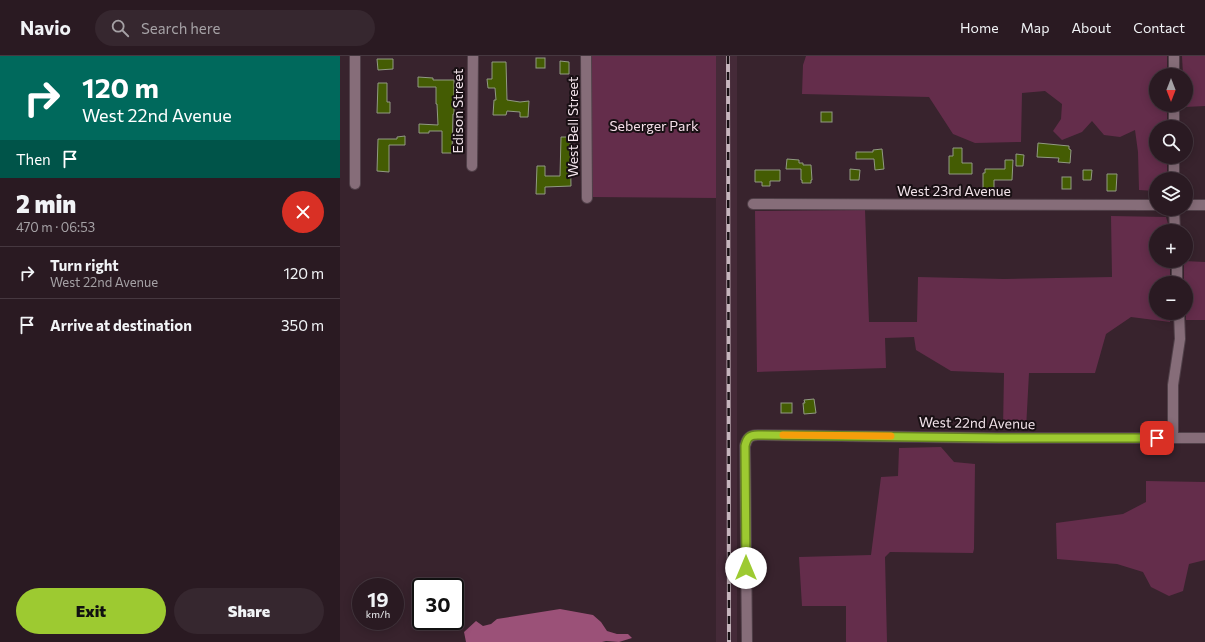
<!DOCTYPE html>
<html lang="en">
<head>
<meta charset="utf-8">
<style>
	:root { --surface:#2a1a22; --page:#36272f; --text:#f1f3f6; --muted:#a5a1a5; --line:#463840; --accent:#9dca31 }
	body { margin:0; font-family:Commissioner,sans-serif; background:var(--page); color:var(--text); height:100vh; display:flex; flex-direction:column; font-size:15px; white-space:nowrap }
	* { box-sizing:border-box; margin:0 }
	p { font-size:13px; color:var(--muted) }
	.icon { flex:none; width:22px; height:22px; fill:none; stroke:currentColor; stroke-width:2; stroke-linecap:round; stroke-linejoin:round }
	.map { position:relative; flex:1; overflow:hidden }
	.side { display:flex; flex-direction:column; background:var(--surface); width:340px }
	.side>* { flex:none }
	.top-card { background:#00695c; color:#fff; overflow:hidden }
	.needle { width:26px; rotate:180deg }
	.tools { position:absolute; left:809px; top:12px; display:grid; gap:8px }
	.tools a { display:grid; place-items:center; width:44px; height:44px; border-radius:50%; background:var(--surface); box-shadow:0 2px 10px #0003,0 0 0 1px var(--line); font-size:20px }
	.speed { position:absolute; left:12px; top:522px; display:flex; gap:8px; font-size:20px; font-weight:700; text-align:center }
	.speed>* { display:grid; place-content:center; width:52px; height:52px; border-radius:50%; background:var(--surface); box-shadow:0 2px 10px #0003,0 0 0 1px var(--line); line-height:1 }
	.speed small { font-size:10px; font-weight:400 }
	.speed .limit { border:2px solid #111; border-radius:6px; background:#fff; color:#111 }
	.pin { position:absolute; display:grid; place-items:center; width:34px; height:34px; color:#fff; margin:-17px; border-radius:8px; box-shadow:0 2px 6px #0006 }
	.me { position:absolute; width:44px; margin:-22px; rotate:0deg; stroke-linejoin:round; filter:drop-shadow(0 0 3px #0008) }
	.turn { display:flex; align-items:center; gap:14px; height:84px; padding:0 16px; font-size:18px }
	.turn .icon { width:52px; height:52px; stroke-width:2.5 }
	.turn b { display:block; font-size:28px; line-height:34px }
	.then { display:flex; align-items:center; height:38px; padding:0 16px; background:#0003; gap:8px; font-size:15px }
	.round { display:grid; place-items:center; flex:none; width:42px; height:42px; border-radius:21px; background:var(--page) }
	.summary { display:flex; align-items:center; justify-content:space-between; height:68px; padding:0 16px }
	h1 { font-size:24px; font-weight:800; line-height:30px }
	.button { display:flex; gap:8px; margin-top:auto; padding:8px 16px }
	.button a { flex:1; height:46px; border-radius:24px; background:var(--accent); color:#111; font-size:16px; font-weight:800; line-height:46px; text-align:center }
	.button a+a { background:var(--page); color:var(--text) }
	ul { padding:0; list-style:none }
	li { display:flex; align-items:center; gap:12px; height:52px; padding:0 16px; border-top:1px solid var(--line) }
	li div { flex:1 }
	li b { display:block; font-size:15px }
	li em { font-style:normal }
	header { display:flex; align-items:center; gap:24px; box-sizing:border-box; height:56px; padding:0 20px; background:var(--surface); border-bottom:1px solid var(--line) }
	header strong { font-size:19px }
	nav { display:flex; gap:22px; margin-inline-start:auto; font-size:14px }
	.search { width:280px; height:36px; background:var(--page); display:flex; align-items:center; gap:10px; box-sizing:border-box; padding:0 14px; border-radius:22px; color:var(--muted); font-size:15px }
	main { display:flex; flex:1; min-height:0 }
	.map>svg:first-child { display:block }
</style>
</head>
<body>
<header>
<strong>Navio</strong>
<div class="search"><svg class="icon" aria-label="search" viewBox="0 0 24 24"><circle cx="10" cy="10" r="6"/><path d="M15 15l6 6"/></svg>Search here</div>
<nav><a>Home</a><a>Map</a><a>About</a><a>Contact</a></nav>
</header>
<main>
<section class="side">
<div class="top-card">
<div class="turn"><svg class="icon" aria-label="right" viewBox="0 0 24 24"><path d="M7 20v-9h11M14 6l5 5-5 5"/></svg><div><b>120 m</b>West 22nd Avenue</div></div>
<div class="then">Then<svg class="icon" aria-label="arrive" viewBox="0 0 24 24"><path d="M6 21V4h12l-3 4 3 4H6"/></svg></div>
</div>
<div class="summary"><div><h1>2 min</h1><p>470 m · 06:53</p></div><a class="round" style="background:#d93025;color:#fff"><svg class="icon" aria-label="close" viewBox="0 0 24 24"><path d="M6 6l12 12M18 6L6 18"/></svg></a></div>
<ul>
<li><svg class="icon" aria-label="right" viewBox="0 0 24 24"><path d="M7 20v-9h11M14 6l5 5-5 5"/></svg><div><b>Turn right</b><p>West 22nd Avenue</p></div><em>120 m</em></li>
<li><svg class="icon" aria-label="arrive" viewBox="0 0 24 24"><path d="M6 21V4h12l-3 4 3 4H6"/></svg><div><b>Arrive at destination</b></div><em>350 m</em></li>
</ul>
<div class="button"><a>Exit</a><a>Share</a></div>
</section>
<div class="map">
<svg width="865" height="586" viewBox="0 0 865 586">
	<rect width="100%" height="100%" fill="#38232d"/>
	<rect fill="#452a38" x="376" y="0" width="21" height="586"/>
	<g fill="#642d4b">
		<path d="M252,0H376V142L251,141Z"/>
		<path d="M466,0H827V19H816V49H827V71H816V101H827V123H816V135L799,134L798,96L795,74L780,81L764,79L752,65L742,76L722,84L713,75L721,63L722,48L705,35L682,37L681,86L635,87L613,78L589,41L462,38L463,9Z"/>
		<path d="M842,0H865V50L845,51L846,19H843Z"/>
		<path d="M525,154L529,266H577L578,221L664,223L772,221L771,160L826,161L830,175H816V205H830V227H816V257H830V266L791,261L766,278L755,317H689L686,373H663L664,317L611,315L576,294L574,281L545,282L546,312L417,316L415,155Z"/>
		<path d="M844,205L865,206V264H846V227H844Z"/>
		<path d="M601,391L614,406L635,408L634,493L633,497L550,496L545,501L547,586H506V550H462L459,501L531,499L541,421L558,420L559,392Z"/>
		<path d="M806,425L865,426V504L849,508L843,535L829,540L811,531L803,516L777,508L717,503L716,467L783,458L806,446Z"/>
	</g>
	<path fill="#9b5178" d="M220,553L253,559L261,566L267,575L277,578H288L292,582L279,586L266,585L262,586H126L124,576L136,565L143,570L151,568L157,563Z"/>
	<g fill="#445c03" stroke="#919a83">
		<rect x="196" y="2" width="9" height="10"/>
		<path d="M37,3H53V13L38,14Z"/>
		<path d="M220,5L229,6V18H220Z"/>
		<path d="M152,6H166L167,44L180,46L189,45L188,61H180V56L167,55L166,59H153L154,44H156L155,32H148L147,23H152Z"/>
		<path d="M78,21L93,22V24H114V58H113L112,97H102V75H89V77H79V68L98,69L97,48H96V31H78Z"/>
		<path d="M38,27H47V46H50V57H37Z"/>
		<rect x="481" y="56" width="11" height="10"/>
		<path d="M65,80V89H49V116L37,115L38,83H57V81Z"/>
		<path d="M221,81H230L231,130L205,131V138H196L197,110H205V120H220Z"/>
		<path d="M698,87L729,90V93L731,94L730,107L718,106L719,102L697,101Z"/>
		<path d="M613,92H622V107H632V118H609V100H613Z"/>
		<path d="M542,93L544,113L535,114L534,103H516V96H533V94Z"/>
		<path d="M676,98L684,99L683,110H676Z"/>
		<path d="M447,103L459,104V107H463V109H471L472,124H471V127H462V124H461V113H446Z"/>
		<path d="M665,104H673L672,124H654V134L643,133V117H645V113H665Z"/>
		<path d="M510,113L520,114L519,124H510Z"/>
		<path d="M415,114H440V125H430V130H422V126H415Z"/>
		<path d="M743,114H752L751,124H743Z"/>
		<path d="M767,118H777L776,135H767Z"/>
		<rect x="722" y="121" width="9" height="12"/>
		<path d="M474,343L476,357L464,358L463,347H465L464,344Z"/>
		<rect x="441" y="347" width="11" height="10"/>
	</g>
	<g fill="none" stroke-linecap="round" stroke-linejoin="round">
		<g stroke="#514049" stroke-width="12">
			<g id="minor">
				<path d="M15,0V128"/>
				<path d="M246,0L247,142"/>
				<path d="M834,0V19"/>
				<path d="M834,49V71"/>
				<path d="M834,101V123"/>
				<path d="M132,110L133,0"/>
				<path d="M413,148L816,149"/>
				<path d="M846,149H865"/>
				<path d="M834,153L835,175"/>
				<path d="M837,205V227"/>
				<path d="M833,381V329L840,283L839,257"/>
				<path d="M407,586L405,390C407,382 410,379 418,379L658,382H865"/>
			</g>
		</g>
		<use href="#minor" stroke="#866d79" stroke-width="10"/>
		<g stroke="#c6b5bd" stroke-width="4">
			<path id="rail" d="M388,0L389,586"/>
		</g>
		<use href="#rail" stroke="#191014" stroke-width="2.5" stroke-dasharray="8" stroke-linecap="butt"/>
	</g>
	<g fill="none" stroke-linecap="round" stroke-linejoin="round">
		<g stroke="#668320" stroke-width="10">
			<path id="route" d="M406,512L405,390C407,381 410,379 418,379L658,382H817"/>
		</g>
		<use href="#route" stroke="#9dca31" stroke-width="7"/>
		<path stroke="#f59e0b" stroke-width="7" d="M443,379L551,380"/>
	</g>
	<g text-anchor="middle" stroke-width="4" stroke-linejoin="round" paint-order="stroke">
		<g font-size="14" fill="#f3e4eb" stroke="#191014">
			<text transform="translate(118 55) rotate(-90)" y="5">Edison Street</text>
			<text transform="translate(233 71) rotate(-90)" y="5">West Bell Street</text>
			<text x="614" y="140">West 23rd Avenue</text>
			<text transform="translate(637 367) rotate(1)" y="5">West 22nd Avenue</text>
		</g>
		<g font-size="14" fill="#f3dde7" stroke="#191014">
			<text x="314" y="75">Seberger Park</text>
		</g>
	</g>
</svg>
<div class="tools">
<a><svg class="needle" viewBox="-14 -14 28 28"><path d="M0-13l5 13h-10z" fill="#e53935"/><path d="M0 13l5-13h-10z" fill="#a5a1a5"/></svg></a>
<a><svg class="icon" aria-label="search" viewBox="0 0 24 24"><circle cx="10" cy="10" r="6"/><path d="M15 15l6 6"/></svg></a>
<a><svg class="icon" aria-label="layers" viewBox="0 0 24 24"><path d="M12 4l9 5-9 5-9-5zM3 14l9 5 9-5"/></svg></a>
<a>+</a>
<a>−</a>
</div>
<div class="speed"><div>19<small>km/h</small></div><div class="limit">30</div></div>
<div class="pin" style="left:817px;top:382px;background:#d93025"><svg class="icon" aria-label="arrive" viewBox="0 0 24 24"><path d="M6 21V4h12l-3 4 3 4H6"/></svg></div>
<svg class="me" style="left:406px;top:512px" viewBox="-20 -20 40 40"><circle r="19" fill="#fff"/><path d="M0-13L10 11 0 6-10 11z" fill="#9dca31"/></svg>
</div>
</main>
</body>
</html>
